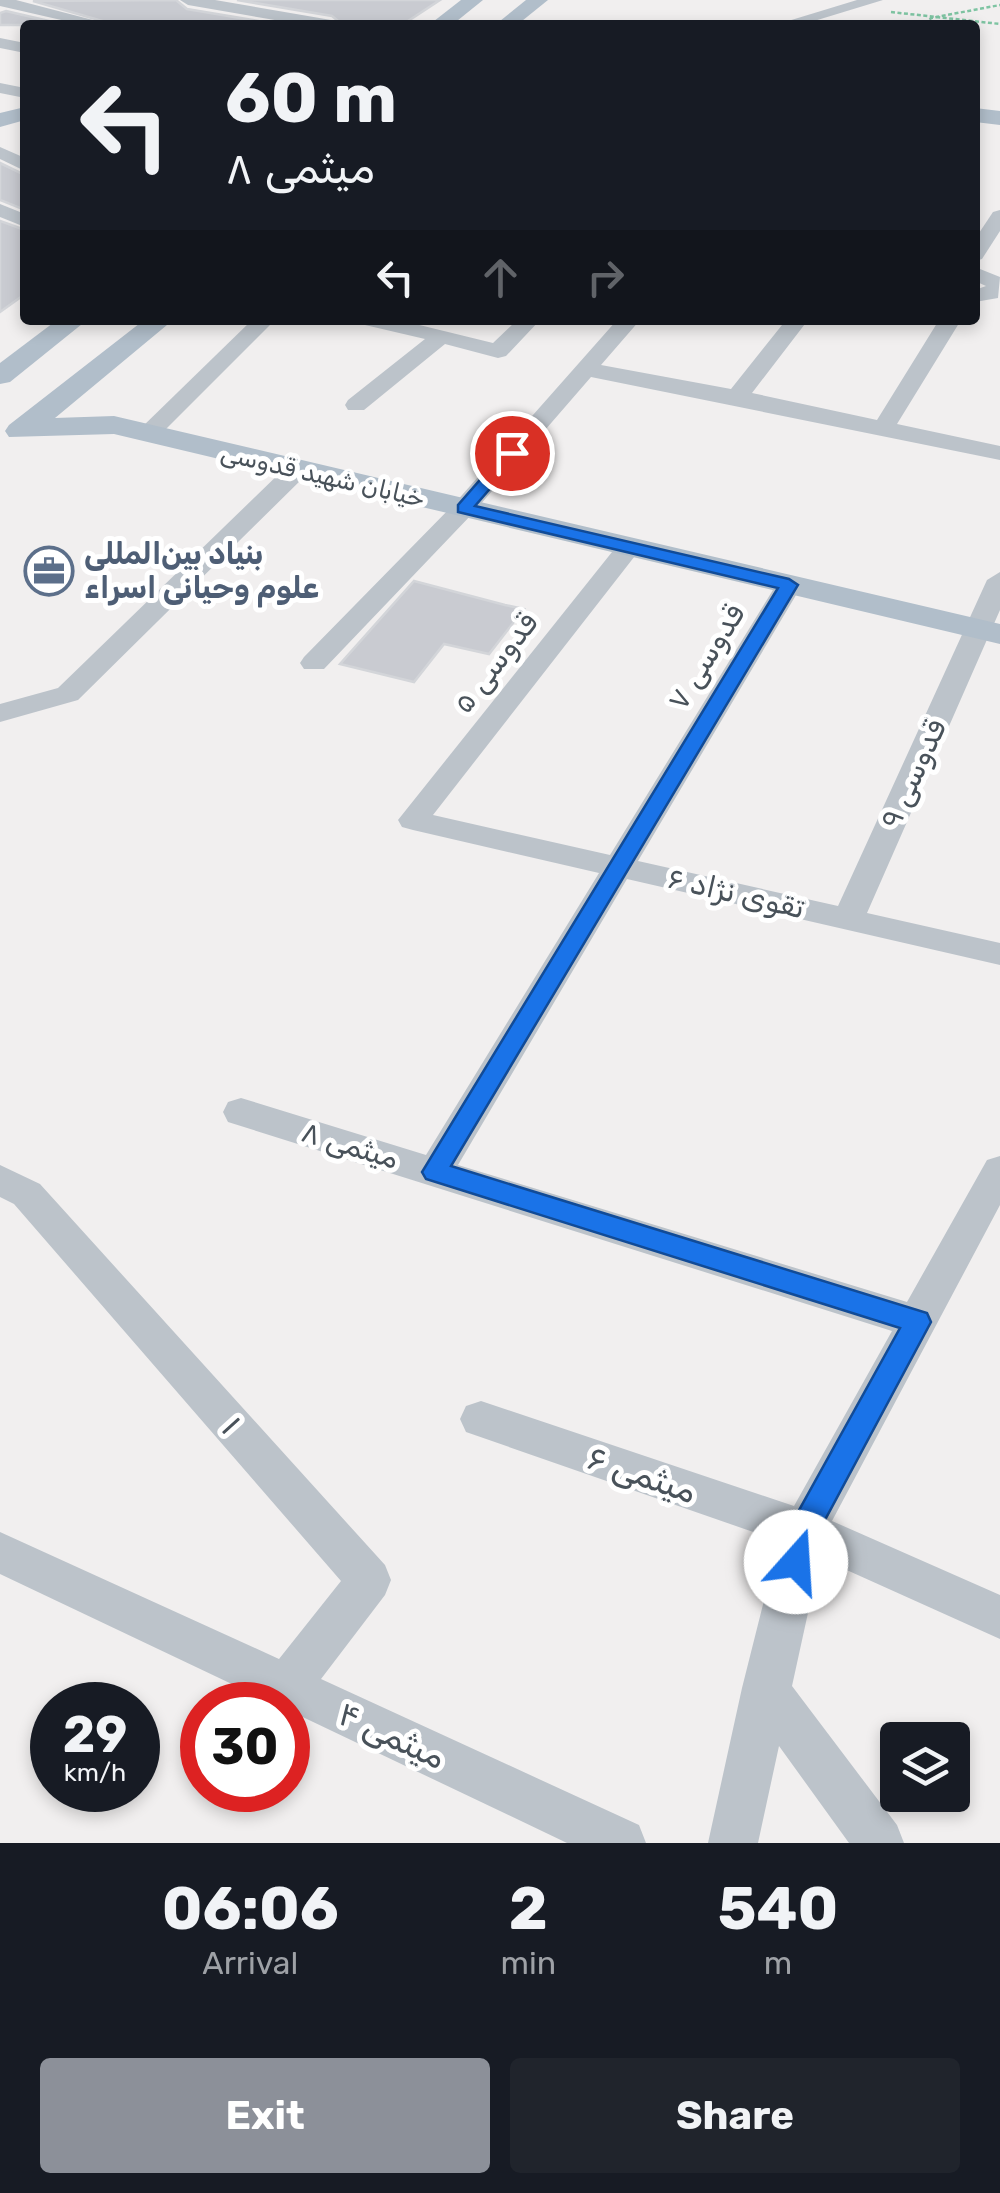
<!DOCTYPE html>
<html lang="en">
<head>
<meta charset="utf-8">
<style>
	:root { --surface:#171b24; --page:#20242c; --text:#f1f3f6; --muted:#9ea1a6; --accent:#8c9099 }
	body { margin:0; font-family:Rubik,Vazirmatn,sans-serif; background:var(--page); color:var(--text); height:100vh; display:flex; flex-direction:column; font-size:38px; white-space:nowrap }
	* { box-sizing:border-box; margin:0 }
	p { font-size:32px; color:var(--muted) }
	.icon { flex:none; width:55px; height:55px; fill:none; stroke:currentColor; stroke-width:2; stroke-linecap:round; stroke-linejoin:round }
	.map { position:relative; height:1843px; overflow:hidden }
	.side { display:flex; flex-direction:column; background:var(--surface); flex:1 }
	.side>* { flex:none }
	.top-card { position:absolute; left:20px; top:20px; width:960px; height:305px; border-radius:10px; box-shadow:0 5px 15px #0003; background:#171b24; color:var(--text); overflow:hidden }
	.tools { position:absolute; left:880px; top:1722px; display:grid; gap:20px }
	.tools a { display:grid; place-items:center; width:90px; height:90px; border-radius:10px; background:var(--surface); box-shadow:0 5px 15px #0003; font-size:50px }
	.speed { position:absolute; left:30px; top:1682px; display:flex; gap:20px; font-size:50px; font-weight:700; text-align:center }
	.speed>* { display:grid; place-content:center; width:130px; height:130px; border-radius:50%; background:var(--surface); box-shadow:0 5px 15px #0003; line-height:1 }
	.speed small { font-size:25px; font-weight:400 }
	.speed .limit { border:15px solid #d22; background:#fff; color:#111 }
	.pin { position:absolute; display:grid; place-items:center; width:85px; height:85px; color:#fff; margin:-42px; border:5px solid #fff; border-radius:50%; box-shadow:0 2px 10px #0007 }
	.me { position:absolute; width:110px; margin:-55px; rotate:19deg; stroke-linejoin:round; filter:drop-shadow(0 0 8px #0008) }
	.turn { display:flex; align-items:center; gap:35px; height:210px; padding:0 40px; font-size:45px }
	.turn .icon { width:130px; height:130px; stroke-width:2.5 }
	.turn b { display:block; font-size:70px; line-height:85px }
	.lanes { display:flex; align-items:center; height:95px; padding:0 40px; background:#0003; justify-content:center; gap:50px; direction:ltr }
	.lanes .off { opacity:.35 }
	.eta { display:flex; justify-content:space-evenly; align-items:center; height:170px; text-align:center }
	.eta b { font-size:60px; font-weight:700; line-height:70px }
	.cta { display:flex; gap:20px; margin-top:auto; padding:20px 40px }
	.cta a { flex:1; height:115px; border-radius:10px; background:var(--accent); color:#fff; font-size:40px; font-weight:700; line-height:115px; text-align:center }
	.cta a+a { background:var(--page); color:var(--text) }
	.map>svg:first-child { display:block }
</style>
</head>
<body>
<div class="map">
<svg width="1000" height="1843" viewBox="0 0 1000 1843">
	<rect width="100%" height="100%" fill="#f1efef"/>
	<g fill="#c9cbd1" stroke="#d3d5d9" stroke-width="2.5">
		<path d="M176,0L187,9L282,25H116L33,1Z"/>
		<path d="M237,0H440L402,25H343L332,16Z"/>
		<path d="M6,11L66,25H0V13Z"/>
		<path d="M0,163L25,175V210L0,200Z"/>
		<path d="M0,221L25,230V294L0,312Z"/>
		<path d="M414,581L505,605L524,609L489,654L444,644L414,682L340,664Z"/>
	</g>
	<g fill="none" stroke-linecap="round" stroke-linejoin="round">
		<g stroke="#7ec4a2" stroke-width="2.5" stroke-dasharray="4 2.5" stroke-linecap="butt">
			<path d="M891,12L1000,24"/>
			<path d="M926,25L931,18L1000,5"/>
		</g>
		<g fill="#bcc3ca" fill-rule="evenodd">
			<path d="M0,0H16L112,25H83L0,6Z"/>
			<path d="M180,0H215L331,20L339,25H304L188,5Z"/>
			<path d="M857,0H883L801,25H775Z"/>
			<path d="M0,38L25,43V53L0,48Z"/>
			<path d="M0,83L25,88V98L0,93Z"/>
			<path d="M0,147L25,158V171L0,159Z"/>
			<path d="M0,204L25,214V227L0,217Z"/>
			<path d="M1000,210V231L982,259L975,261V239L993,212Z"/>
			<path d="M975,267L1000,277L998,298L975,302V290L986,286L975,281Z"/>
			<path d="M252,320H275L156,439H140L136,434L140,429Z"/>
			<path d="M362,320H399L493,343L517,320H540L506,356L498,358L445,344L364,410H348L345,405L348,400L425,339L365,325Z"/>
			<path d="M617,320H640L601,365L731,389L786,320H808L752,393L877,420L939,320H961L897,424L1000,446V460L591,377L473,513L324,669H304L300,663L304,657L455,503Z"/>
			<path d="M298,462L310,469L307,474L78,700L0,722V704L58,688L289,464Z"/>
			<path d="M629,539L642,547L638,552L433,815L610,855L776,585L789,577L802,585L638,861L838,906L987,580L1000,572V610L867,913L1000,943V965L627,879L458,1165L907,1302L987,1160L1000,1156V1205L832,1521L1000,1595V1639L820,1558L792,1686L897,1825L904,1843H849L779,1746L758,1843H708L742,1688L779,1541L466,1432L460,1419L466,1406L481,1401L794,1506L892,1331L228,1122L223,1112L228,1102L241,1098L426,1155L599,873L413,830L402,827L398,820L620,542Z"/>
			<path d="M0,1165L40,1184L385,1565L391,1580L385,1595L321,1679L639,1825L646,1843H567L288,1710V1705H276L0,1574V1532L279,1659L341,1581L14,1204L0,1197Z"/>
		</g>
		<g fill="#b1beca" fill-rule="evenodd">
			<path d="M461,0H483L452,25H429Z"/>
			<path d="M526,0H548L517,25H495Z"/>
			<path d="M25,107V120L0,127V113Z"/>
			<path d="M975,108L1000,111V125L975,122Z"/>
			<path d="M57,320H87L10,382L0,384V363Z"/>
			<path d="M144,320H173L55,418L114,416L1000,624V644L114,434L9,437L5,431L9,425Z"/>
		</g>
	</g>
	<path fill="#1a73e8" stroke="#114b97" stroke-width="2.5" d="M512,448L521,453L475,506L789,579L798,585L451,1166L927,1313L931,1322L818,1533L807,1572L796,1576L785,1572L780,1562L788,1530L900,1328L426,1179L422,1172L778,588L458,512V505L507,449Z"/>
	<defs>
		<g id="office-ring" transform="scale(2.5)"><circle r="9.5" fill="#fff" stroke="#5c6f8a" stroke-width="1.5"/><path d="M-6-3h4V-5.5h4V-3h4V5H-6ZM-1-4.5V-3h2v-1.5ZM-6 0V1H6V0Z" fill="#5c6f8a"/></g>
	</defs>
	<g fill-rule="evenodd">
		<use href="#office-ring" x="49" y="571"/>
	</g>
	<g text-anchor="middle" stroke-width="10" stroke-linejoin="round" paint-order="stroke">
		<g font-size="25" fill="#49525a" stroke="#fff">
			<text transform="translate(323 475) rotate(13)" y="9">خیابان شهید قدوسی</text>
		</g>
		<g font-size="30" font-weight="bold" fill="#4e5e75" stroke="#fff" text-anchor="start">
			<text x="84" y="564">بنیاد بین‌المللی<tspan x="84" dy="34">علوم وحیانی اسراء</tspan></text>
		</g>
		<g font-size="30" fill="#49525a" stroke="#fff">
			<text transform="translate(706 657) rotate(-58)" y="10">قدوسی ۷</text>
			<text transform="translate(495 663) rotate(-52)" y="10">قدوسی ۵</text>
			<text transform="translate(913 774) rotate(-65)" y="10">قدوسی ۹</text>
			<text transform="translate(736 893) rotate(13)" y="10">تقوی نژاد ۶</text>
			<text transform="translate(350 1145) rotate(17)" y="10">میثمی ۸</text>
		</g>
		<g font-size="35" fill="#49525a" stroke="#fff">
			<text transform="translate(232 1425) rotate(48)" y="12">۱</text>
			<text transform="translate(642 1474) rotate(19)" y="12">میثمی ۶</text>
			<text transform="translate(392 1735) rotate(25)" y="12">میثمی ۴</text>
		</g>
	</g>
</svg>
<div class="tools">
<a><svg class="icon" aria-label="layers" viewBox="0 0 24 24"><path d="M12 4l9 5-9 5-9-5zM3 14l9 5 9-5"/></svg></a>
</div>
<div class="speed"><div>29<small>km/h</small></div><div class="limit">30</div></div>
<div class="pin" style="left:512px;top:453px;background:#d93025"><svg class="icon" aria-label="arrive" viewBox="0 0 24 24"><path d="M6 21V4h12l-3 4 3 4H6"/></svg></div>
<svg class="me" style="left:796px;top:1562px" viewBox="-20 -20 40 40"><circle r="19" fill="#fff"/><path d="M0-13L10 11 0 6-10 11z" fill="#1a73e8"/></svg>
<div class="top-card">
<div class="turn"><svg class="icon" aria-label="left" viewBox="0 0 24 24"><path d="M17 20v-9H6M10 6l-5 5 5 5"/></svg><div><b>60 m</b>میثمی ۸</div></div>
<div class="lanes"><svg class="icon" aria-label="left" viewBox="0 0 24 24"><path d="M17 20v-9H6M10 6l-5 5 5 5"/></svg><svg class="icon off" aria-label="ahead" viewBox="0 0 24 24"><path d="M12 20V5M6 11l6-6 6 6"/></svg><svg class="icon off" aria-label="right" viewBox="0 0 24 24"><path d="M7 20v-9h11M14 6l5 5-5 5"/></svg></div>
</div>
</div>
<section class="side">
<div class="eta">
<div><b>06:06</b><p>Arrival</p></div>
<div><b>2</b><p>min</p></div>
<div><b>540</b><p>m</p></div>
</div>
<div class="cta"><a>Exit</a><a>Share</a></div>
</section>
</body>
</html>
